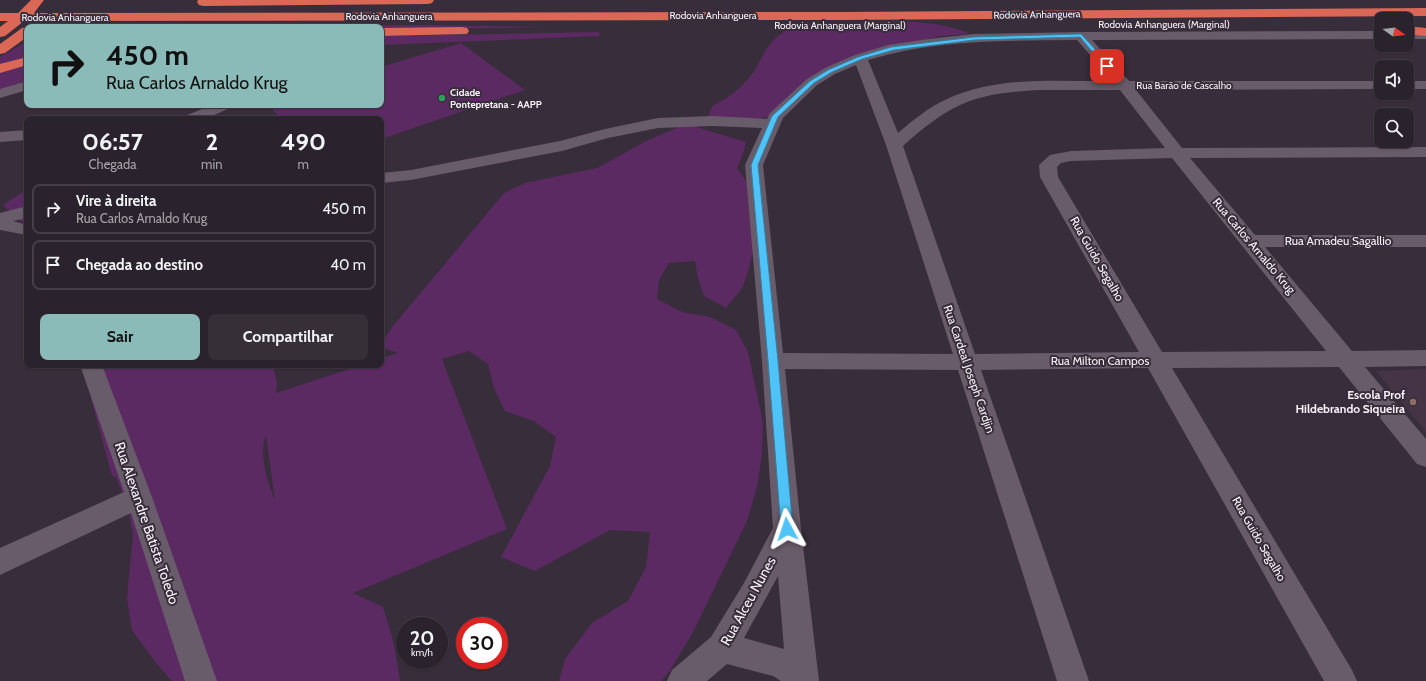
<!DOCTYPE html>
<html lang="pt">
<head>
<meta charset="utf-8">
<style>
	:root { --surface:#2a222c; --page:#362f38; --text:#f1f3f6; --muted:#a5a4a9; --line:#463f48; --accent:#8bbbb9 }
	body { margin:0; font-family:Cabin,sans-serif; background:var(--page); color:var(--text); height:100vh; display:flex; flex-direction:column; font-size:15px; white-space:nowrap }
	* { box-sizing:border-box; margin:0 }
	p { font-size:13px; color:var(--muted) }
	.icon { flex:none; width:22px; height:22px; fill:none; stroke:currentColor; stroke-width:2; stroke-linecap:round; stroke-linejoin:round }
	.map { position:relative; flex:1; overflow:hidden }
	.sheet { position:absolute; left:24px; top:116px; width:360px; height:252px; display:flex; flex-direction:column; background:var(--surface); border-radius:8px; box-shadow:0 1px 3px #0004,0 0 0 1px var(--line) }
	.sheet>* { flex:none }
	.banner { position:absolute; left:24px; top:24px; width:360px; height:84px; border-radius:8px; box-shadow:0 1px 3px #0004,0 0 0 1px var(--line); background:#8bbbb9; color:#111; overflow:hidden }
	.needle { width:26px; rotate:105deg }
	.fabs { position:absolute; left:1374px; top:12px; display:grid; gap:8px }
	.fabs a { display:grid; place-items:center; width:40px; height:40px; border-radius:8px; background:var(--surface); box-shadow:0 1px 3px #0004,0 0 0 1px var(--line); font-size:20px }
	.speed { position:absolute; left:396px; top:617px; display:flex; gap:8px; font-size:20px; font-weight:700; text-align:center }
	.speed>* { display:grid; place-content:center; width:52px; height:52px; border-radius:50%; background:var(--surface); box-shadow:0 1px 3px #0004,0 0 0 1px var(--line); line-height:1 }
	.speed small { font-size:10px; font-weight:400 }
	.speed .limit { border:6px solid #d22; background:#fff; color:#111 }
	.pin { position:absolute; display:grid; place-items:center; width:34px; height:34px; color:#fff; margin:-17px; border-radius:8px; box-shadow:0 2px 6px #0006 }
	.me { position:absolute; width:44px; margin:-22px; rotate:355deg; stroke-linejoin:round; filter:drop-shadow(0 0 3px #0008) }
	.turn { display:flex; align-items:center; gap:14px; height:84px; padding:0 16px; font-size:18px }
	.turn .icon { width:52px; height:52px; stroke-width:2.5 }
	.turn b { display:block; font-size:28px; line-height:34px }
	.eta { display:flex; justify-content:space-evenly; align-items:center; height:68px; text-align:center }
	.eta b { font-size:24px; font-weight:700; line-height:28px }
	.cta { display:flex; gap:8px; margin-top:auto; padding:8px 16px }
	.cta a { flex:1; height:46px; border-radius:8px; background:var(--accent); color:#111; font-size:16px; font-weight:700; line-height:46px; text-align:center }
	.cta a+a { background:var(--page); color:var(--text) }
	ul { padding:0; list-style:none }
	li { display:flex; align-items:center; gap:12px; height:50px; margin:0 8px 6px; padding:0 8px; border:2px solid var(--line); border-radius:8px }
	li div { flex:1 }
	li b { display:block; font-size:15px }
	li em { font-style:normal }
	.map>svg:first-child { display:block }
</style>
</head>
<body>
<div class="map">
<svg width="1426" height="681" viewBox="0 0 1426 681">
	<rect width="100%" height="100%" fill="#382d3a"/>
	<path fill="#443446" d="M1426,369V432L1376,371Z"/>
	<g fill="#5c2a63" fill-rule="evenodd">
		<path d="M866,22C899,21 940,20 970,34L941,36L923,40L817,73L805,82L770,117L724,122L708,116C710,113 711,108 714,105C717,103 721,101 725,99C733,94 742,86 748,79C758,69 761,54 771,43C794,15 835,25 866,22Z"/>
		<path d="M430,25L546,27L381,30V27H46L48,26Z"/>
		<path d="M599,32L600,36L381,45V36Z"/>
		<path d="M27,41V58L0,65V57Z"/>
		<path d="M461,43L525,90L381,139V119H281L269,105H381V67Z"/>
		<path d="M27,65V80L0,90V72Z"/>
		<path d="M686,124L746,142L743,154L737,168L746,181L761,192C758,217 753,270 740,291C736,297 730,302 726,308L704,296L698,278L695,261L669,263L659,280L657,299L682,312L710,317L736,330L748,352L763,423L762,454L757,487L747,521L692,634L669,672L661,681H559L565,659L592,623L628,601L646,567L650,532L610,530L535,571L501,557L550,466L556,437L534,421L505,411L494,388L488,364L469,351L442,359L507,529L353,593L383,607L394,644L400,681H172L156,663L132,630L127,598L133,534L128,508L116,477L112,476L82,365H273L277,383L276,393L362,365H381V359L398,353L381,347V344L393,326L504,193L525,183L597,168L646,141ZM266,436L275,500C268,483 258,453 266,436Z"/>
		<path d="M27,189V227L3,205Z"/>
	</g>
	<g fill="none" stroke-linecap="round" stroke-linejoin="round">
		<g fill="#695c6a" fill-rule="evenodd">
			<path d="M1381,31V39L1092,40L1129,81H1381V89L1136,90L1182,148L1426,147V157L1190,158L1255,235H1426V247H1265L1352,351L1426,350V366L1365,367L1426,439V467L1417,464L1339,367L1172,368L1352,670L1357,681H1324L1148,368L981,370L1089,681H1057L958,370L785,369L801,529L819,681H781L773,676L727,664L707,681H667L672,670L711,637L744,583L773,528L762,361L745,165L762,128L713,126L658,128L608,138L562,151L411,180L381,183V173L411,170L560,141L605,129L658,118L713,116L767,119L770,113L807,79L825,68L855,55L888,45L928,39L974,34L1081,32ZM1077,40L1113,81C1058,82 999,75 947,99C929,107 913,120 898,133L868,60C936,39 1007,41 1077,40ZM856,65L886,145L953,354L783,353L763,165L783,118L817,85L835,74ZM1041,90H1120L1165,148L1071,151L1050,155L1039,165L1040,177L1139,352L975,354L903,146C952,102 975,93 1041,90ZM1172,158L1326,351L1162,352L1058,177L1057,167L1061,163L1071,161ZM778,576L784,649L744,638Z"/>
			<rect x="1407" y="31" width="19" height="8"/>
			<path d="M27,81V90L0,98V89Z"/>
			<rect x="1407" y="81" width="19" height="8"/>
			<path d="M212,105H233L230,108L205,119H183L185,116Z"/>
			<path d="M27,130V140L0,142V132Z"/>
			<path d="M27,206V218L13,221L27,225V235L0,230V213Z"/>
			<path d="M80,365H102L152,497L217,681H185L131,513L0,575V548L124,492Z"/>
		</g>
		<g fill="#db6757" fill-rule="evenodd">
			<path d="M31,0H44L34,13L844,12L1426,8V16L844,20L24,21L5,36L0,37V27L8,21H0V13H18Z"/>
			<path d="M198,0H434L432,3L428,4L203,6L199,5L197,2Z"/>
			<path d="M1407,26L1426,28V36L1407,34Z"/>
			<path d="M27,27V37L5,53L0,54V44L22,28Z"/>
			<path d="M462,27L467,28L469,31L467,34L381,36V28Z"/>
			<path d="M27,57V65L0,73V64Z"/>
		</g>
	</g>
	<path fill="#4fc3f7" stroke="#337fa1" d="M1081,34L1109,64V67H1105L1080,37L974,40L894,50L862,59L832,72L814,83L778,117L758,165L778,361L793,529L791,533L787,534L783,533L781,529L768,361L751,165L772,116L810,81L828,70L858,57L891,47L974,37Z"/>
	<circle fill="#2e9e5b" stroke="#382d3a" stroke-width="1.5" cx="442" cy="98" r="4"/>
	<circle fill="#8d6e63" stroke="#382d3a" stroke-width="1.5" cx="1413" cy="402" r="4"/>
	<g text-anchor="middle" stroke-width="4" stroke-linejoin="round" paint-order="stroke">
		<g font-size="10" fill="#f8f0f9" stroke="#382d3a">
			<text transform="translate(1037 14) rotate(-1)" y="4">Rodovia Anhanguera</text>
			<text x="713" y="19">Rodovia Anhanguera</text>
			<text x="389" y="20">Rodovia Anhanguera</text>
			<text x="65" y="21">Rodovia Anhanguera</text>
			<text x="1164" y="28">Rodovia Anhanguera (Marginal)</text>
			<text x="840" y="29">Rodovia Anhanguera (Marginal)</text>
			<text x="1184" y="89">Rua Barão de Cascalho</text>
		</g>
		<g font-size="10" font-weight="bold" fill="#f8f0f9" stroke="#382d3a" text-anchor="start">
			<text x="450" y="96">Cidade<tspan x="450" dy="12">Pontepretana - AAPP</tspan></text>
		</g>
		<g font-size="12" fill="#f8f0f9" stroke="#382d3a">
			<text x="1338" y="245">Rua Amadeu Sagallio</text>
			<text transform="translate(1254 246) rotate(50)" y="4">Rua Carlos Arnaldo Krug</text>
			<text transform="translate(1097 259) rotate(60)" y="4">Rua Guido Segalho</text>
			<text x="1100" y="365">Rua Milton Campos</text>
			<text transform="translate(969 369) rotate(71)" y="4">Rua Cardeal Joseph Cardjin</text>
			<text transform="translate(1259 539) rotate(60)" y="4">Rua Guido Segalho</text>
		</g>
		<g font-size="12" font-weight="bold" fill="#f8f0f9" stroke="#382d3a" text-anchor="end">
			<text x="1405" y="399">Escola Prof<tspan x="1405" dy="14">Hildebrando Siqueira</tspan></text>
		</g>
		<g font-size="14" fill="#f8f0f9" stroke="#382d3a">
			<text transform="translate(147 523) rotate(71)" y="5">Rua Alexandre Batista Toledo</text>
			<text transform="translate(748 601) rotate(-61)" y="5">Rua Alceu Nunes</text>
		</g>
	</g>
</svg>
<div class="fabs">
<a><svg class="needle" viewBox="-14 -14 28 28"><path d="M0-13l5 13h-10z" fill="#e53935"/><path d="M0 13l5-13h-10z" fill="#a5a4a9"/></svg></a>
<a><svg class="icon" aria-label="sound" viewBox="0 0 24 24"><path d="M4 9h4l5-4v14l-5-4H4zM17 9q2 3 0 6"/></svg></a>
<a><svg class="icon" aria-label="search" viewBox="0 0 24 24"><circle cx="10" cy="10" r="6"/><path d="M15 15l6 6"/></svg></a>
</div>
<div class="speed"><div>20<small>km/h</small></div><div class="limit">30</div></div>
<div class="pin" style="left:1107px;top:66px;background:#d93025"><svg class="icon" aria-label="arrive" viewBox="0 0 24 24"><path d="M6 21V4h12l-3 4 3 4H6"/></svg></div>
<svg class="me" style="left:787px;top:529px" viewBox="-20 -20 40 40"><path d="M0-17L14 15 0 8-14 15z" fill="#4fc3f7" stroke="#fff" stroke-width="4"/></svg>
<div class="banner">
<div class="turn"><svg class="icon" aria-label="right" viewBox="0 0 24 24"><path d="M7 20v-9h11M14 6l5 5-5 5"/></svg><div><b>450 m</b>Rua Carlos Arnaldo Krug</div></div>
</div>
<section class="sheet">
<div class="eta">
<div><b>06:57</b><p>Chegada</p></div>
<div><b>2</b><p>min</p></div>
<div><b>490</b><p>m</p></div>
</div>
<ul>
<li><svg class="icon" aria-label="right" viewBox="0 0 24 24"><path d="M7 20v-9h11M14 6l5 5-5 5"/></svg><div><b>Vire à direita</b><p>Rua Carlos Arnaldo Krug</p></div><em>450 m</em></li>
<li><svg class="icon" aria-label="arrive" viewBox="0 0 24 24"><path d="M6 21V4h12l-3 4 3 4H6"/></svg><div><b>Chegada ao destino</b></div><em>40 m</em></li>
</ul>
<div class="cta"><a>Sair</a><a>Compartilhar</a></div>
</section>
</div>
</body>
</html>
